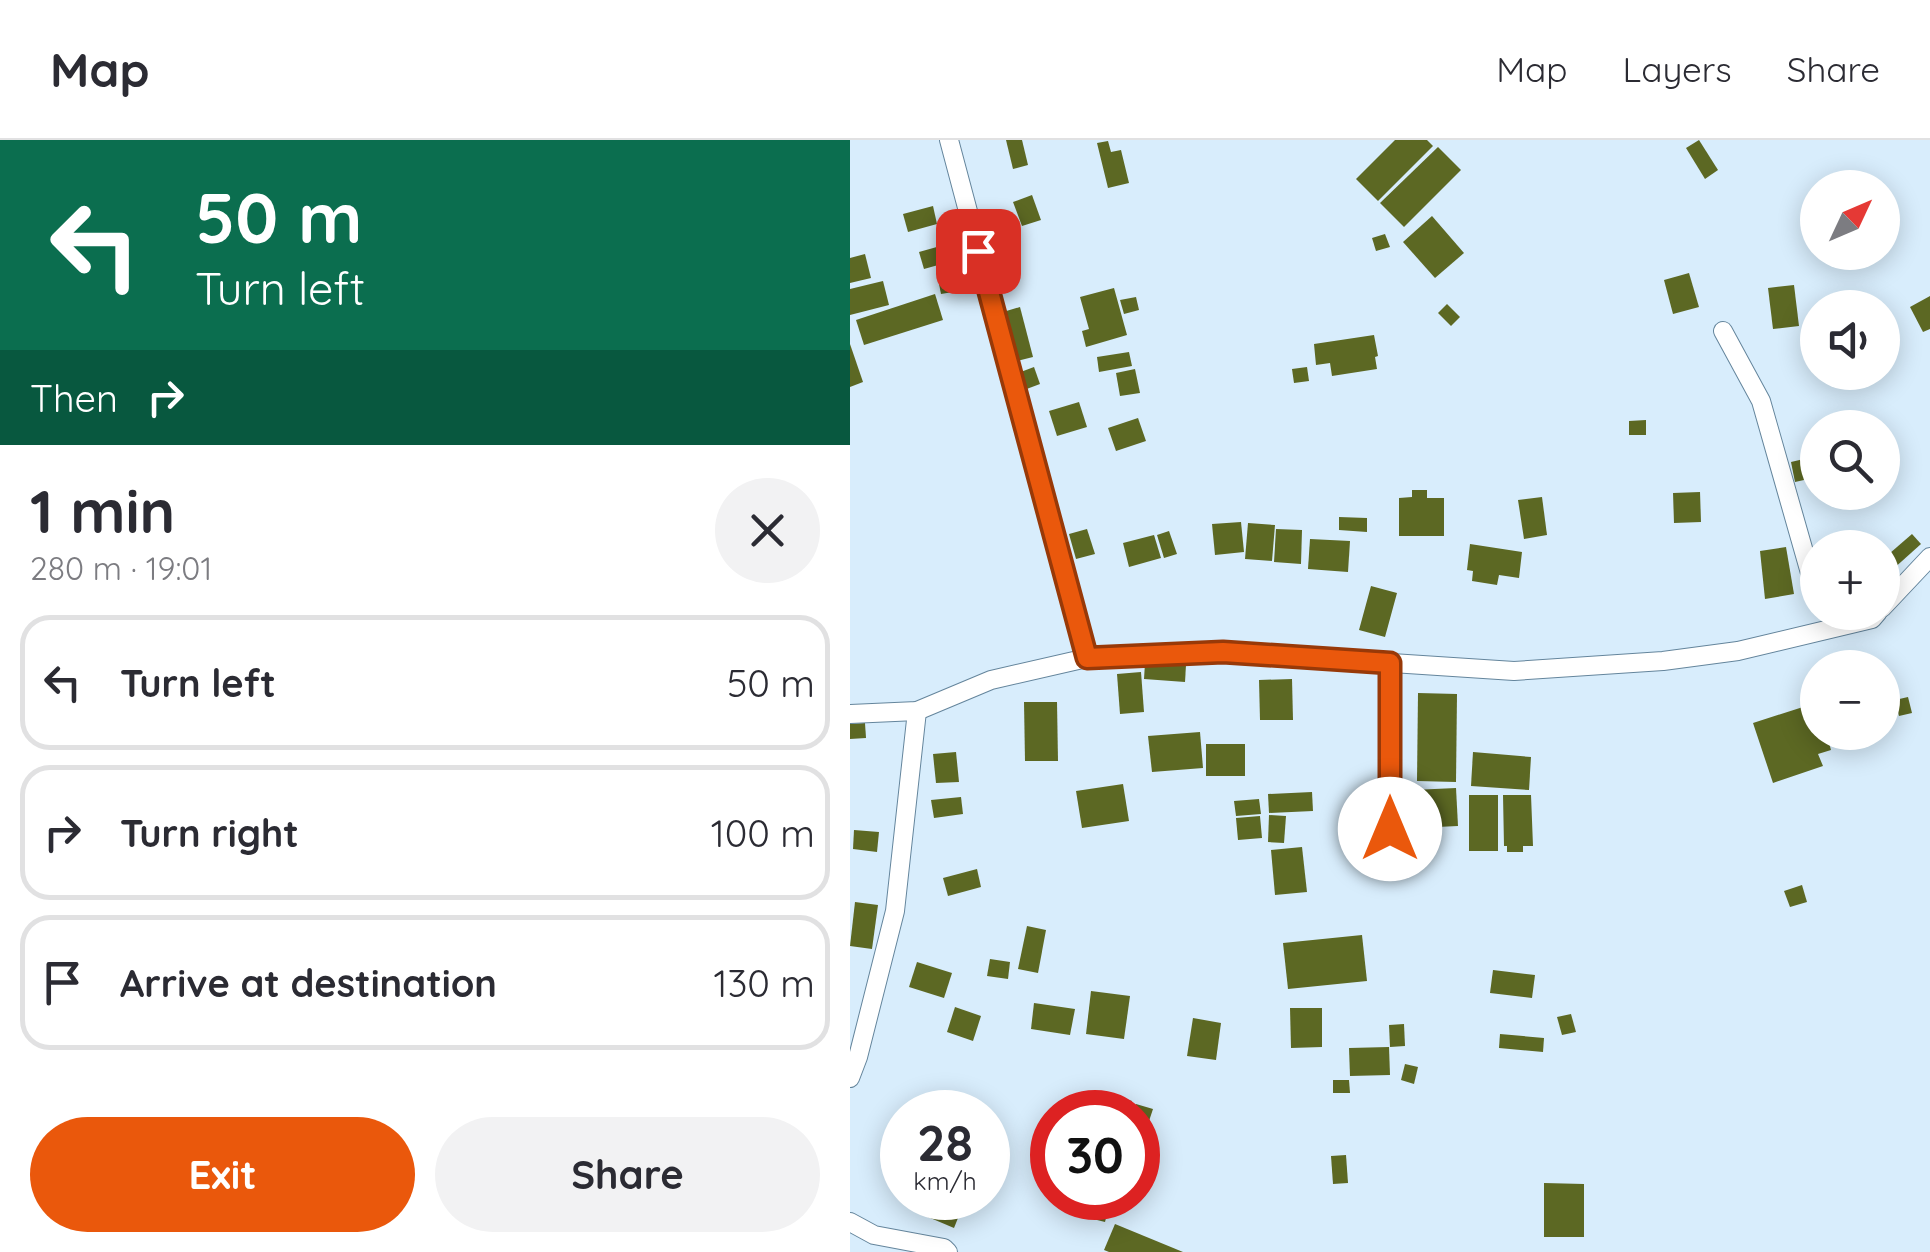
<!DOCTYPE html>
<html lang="en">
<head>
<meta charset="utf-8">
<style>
	:root { --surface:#fff; --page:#f2f2f3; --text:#2b2b33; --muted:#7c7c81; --line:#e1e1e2; --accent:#ea580c }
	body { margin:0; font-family:Quicksand,sans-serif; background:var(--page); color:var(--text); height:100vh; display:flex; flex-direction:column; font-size:38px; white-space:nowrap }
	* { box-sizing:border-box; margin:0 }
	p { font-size:32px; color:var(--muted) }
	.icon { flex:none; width:55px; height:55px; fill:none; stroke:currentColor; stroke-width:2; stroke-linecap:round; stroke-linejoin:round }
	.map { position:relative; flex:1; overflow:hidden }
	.side { display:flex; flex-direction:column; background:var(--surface); width:850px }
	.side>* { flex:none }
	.hud { background:#0b6e4f; color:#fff; overflow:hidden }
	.needle { width:65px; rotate:46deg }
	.fabs { position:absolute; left:950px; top:30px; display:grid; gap:20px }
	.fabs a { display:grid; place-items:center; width:100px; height:100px; border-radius:50%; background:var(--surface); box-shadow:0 5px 25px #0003; font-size:50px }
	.speed { position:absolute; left:30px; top:950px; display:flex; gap:20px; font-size:50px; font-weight:700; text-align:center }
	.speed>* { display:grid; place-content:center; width:130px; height:130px; border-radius:50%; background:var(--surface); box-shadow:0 5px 25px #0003; line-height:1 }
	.speed small { font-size:25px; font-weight:400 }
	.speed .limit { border:15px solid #d22; background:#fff; color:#111 }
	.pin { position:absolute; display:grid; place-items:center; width:85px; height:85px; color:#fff; margin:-42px; border-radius:20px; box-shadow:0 5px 15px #0006 }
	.me { position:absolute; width:110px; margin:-55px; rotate:0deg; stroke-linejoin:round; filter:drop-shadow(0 0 8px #0008) }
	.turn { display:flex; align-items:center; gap:35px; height:210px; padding:0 30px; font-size:45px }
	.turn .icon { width:130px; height:130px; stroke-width:2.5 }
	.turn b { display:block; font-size:70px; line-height:85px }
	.then { display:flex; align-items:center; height:95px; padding:0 30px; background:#0003; gap:20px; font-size:38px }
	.round { display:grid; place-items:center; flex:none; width:105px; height:105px; border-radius:52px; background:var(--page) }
	.headline { display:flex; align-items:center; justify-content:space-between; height:170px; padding:0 30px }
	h1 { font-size:60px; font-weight:700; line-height:75px }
	.action { display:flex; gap:20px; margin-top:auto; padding:20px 30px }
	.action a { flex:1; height:115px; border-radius:60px; background:var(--accent); color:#fff; font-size:40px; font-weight:700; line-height:115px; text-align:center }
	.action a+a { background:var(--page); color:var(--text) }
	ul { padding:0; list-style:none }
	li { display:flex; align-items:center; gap:30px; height:135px; margin:0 20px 15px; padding:0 10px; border:5px solid var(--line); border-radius:30px }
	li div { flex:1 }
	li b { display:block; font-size:38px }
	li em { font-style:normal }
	header { display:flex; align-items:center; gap:60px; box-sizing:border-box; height:140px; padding:0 50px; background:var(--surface); border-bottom:2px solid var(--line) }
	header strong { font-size:48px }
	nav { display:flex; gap:55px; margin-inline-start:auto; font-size:35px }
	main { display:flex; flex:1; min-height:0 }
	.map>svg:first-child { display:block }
</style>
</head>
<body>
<header>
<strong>Map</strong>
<nav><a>Map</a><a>Layers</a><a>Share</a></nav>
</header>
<main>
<section class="side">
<div class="hud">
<div class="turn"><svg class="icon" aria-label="left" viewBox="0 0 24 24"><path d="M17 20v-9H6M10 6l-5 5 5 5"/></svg><div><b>50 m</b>Turn left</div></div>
<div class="then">Then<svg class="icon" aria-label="right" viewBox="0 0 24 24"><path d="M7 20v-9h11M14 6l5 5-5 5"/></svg></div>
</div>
<div class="headline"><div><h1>1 min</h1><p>280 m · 19:01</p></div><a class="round"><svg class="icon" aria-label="close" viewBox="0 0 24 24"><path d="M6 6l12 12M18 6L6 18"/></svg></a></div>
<ul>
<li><svg class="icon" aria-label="left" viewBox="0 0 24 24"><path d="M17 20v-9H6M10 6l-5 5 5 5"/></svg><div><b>Turn left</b></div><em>50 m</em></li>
<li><svg class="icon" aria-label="right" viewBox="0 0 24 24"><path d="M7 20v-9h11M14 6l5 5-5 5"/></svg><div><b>Turn right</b></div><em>100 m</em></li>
<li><svg class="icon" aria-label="arrive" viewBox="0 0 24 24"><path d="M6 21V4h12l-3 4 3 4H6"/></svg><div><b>Arrive at destination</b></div><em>130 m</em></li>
</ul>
<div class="action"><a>Exit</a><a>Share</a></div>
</section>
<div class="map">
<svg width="1080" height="1112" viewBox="0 0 1080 1112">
	<rect width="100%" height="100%" fill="#d8edfc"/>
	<g fill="#5c6823">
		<path d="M156,0H172L178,25L163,29Z"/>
		<path d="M545,0H577L583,6L528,61L506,39Z"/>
		<path d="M849,0L868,30L855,39L836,8Z"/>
		<path d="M258,1L261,12L271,10L279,43L258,48L247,3Z"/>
		<path d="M588,7L611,30L554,87L530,63Z"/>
		<path d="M182,55L191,80L172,86L163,62Z"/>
		<path d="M83,66L87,84L58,92L53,74Z"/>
		<path d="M582,76L614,113L585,138L553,102Z"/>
		<path d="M535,94L540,107L526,111L522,98Z"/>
		<path d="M101,103L106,120L74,129L69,112Z"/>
		<path d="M15,114L21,138L0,143V118Z"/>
		<path d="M105,131L109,151L91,154L87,134Z"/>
		<path d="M839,133L849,167L823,174L814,140Z"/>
		<path d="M33,141L39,165L0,175V149Z"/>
		<path d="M944,145L949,186L923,189L918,148Z"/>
		<path d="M264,148L277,195L236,207L232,191L239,189L230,157Z"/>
		<path d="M85,154L93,180L14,205L6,180Z"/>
		<path d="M1080,156V189L1073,192L1060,167Z"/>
		<path d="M286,157L289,170L274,174L270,160Z"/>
		<path d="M597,164L610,177L601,186L588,173Z"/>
		<path d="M170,167L183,217L167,221L153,172Z"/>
		<path d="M524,195L528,216L525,217L527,229L482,236L480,223L466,225L464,204Z"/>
		<path d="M0,204L13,242L0,247Z"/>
		<path d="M279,212L282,226L249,232L247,217Z"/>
		<path d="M184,227L190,244L174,250L168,233Z"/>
		<path d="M457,227L459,241L444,243L442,229Z"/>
		<path d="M285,229L290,253L270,256L266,233Z"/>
		<path d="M229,262L237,287L207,296L199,271Z"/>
		<path d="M288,278L296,301L266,311L258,288Z"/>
		<path d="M796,280V295H779V281Z"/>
		<path d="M958,318L963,338L945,342L941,322Z"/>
		<path d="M562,350H577V358H594V396H549V358L562,357Z"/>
		<path d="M850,352L851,382L824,383L823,353Z"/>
		<path d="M692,357L697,395L674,399L668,360Z"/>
		<path d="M489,377L517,378V392L489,390Z"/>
		<path d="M391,382L394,412L365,415L362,384Z"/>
		<path d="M398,383L425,385L422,421L395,419Z"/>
		<path d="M237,389L245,414L226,419L219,394Z"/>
		<path d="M426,389L452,390L451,424L424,422Z"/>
		<path d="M319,391L327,414L314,418L307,395Z"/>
		<path d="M1062,394L1071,404L1032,439V420Z"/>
		<path d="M304,395L311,418L279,427L273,403Z"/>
		<path d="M460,399L500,401L498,432L458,429Z"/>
		<path d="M620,404L672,412L669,438L649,435L647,445L622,441L623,431L617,430Z"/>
		<path d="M936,407L944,454L915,459L910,411Z"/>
		<path d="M521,446L547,453L535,497L509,490Z"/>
		<path d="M295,523L336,525L335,542L294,539Z"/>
		<path d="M291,532L294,572L270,574L267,534Z"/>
		<path d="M442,539L443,580H410L409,540Z"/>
		<path d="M568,553L607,554L606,642L567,641Z"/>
		<path d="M1058,557L1062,573L1049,576L1045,560Z"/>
		<path d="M174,562H207L208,621H175Z"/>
		<path d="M953,567L957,579L968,575V592H976L981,610L968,614L973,626L923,643L903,583Z"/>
		<path d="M15,583L16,598L0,599V584Z"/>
		<path d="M350,592L353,628L302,632L298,596Z"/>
		<rect x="356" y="604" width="39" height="32"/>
		<path d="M106,612L109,642L86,643L83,614Z"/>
		<path d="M623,612L681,617L679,650L621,646Z"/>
		<path d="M273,644L279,681L232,688L226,651Z"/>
		<path d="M606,648L608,686L566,688L563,650Z"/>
		<path d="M462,652L463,671L419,673L418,654Z"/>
		<rect x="619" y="655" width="29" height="56"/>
		<path d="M653,655H681L683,706H673V712H657V706H654Z"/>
		<path d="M111,657L113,674L84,678L81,660Z"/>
		<path d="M409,659L411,674L386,676L384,661Z"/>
		<path d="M419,675L436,676L434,703L418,702Z"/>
		<path d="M410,676L412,698L388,700L386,678Z"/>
		<path d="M4,690L29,692L27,712L3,709Z"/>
		<path d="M452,707L457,752L425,755L421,710Z"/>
		<path d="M127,729L131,747L98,756L93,738Z"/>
		<path d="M952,745L957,762L940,767L934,751Z"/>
		<path d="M5,762L28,765L22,809L0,806Z"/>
		<path d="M177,786L196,790L188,833L168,829Z"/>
		<path d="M512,795L517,841L438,849L433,803Z"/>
		<path d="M140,819L160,822L158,839L137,836Z"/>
		<path d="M67,822L102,833L94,858L59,847Z"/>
		<path d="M643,830L685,835L682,858L640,853Z"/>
		<path d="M241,851L280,856L274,899L236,894Z"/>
		<path d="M184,863L225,869L220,895L181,889Z"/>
		<path d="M105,867L131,876L123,901L97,892Z"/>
		<path d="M440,868H472V907L441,908Z"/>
		<path d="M721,874L726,892L712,895L707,877Z"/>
		<path d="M343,878L371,883L366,920L337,916Z"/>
		<path d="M554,884L555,906L540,907L539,885Z"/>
		<path d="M650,894L694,898L693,912L649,908Z"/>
		<path d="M539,907L540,935L500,936L499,908Z"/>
		<path d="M555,924L568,927L564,944L551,940Z"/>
		<path d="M483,940H499L500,953H483Z"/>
		<path d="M93,954L112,962L108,972L88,965Z"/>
		<path d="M258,954L282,961L278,972H252Z"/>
		<path d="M286,964L303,969L296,990L288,987V972H283Z"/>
		<path d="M193,983L202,984V1012L189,1010Z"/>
		<path d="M496,1015L498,1043L483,1044L481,1016Z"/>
		<path d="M694,1043L734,1044V1097H694Z"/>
		<path d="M86,1058H116L104,1088L78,1077Z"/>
		<path d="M243,1058H261L255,1082L239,1078Z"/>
		<path d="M265,1084L333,1112H259L254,1110Z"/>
	</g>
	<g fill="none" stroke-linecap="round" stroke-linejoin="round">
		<g stroke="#64859c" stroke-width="20">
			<g id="street">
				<path d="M99,0L237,518"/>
				<path d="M873,191L911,261L968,461"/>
				<path d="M1032,468L1080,417"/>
				<path d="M539,523L540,689"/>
				<path d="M0,574L67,571L141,540L237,518L373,512L664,531L813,521L888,511L1022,479L1028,472"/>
				<path d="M0,938L8,917L45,771L67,571"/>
				<path d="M0,1082L24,1095L94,1108L98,1112"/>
			</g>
		</g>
		<use href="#street" stroke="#fff" stroke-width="18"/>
	</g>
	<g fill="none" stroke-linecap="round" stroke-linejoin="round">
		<g stroke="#983908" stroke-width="25">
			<path id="route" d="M128,111L237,518L373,512L540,523V689"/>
		</g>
		<use href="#route" stroke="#ea580c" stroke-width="18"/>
	</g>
</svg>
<div class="fabs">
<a><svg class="needle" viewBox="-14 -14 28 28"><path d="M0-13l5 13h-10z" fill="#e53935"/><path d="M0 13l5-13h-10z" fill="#7c7c81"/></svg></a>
<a><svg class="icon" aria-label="sound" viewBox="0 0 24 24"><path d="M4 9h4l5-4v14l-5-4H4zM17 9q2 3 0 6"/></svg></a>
<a><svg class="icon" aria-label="search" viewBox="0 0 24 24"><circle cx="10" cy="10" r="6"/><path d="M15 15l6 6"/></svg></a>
<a>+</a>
<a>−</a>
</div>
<div class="speed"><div>28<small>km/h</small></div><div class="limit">30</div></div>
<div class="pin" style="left:128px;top:111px;background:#d93025"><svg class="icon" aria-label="arrive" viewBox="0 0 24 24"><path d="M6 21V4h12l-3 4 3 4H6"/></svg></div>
<svg class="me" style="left:540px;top:689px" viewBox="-20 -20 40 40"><circle r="19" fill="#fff"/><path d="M0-13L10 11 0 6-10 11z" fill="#ea580c"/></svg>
</div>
</main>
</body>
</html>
